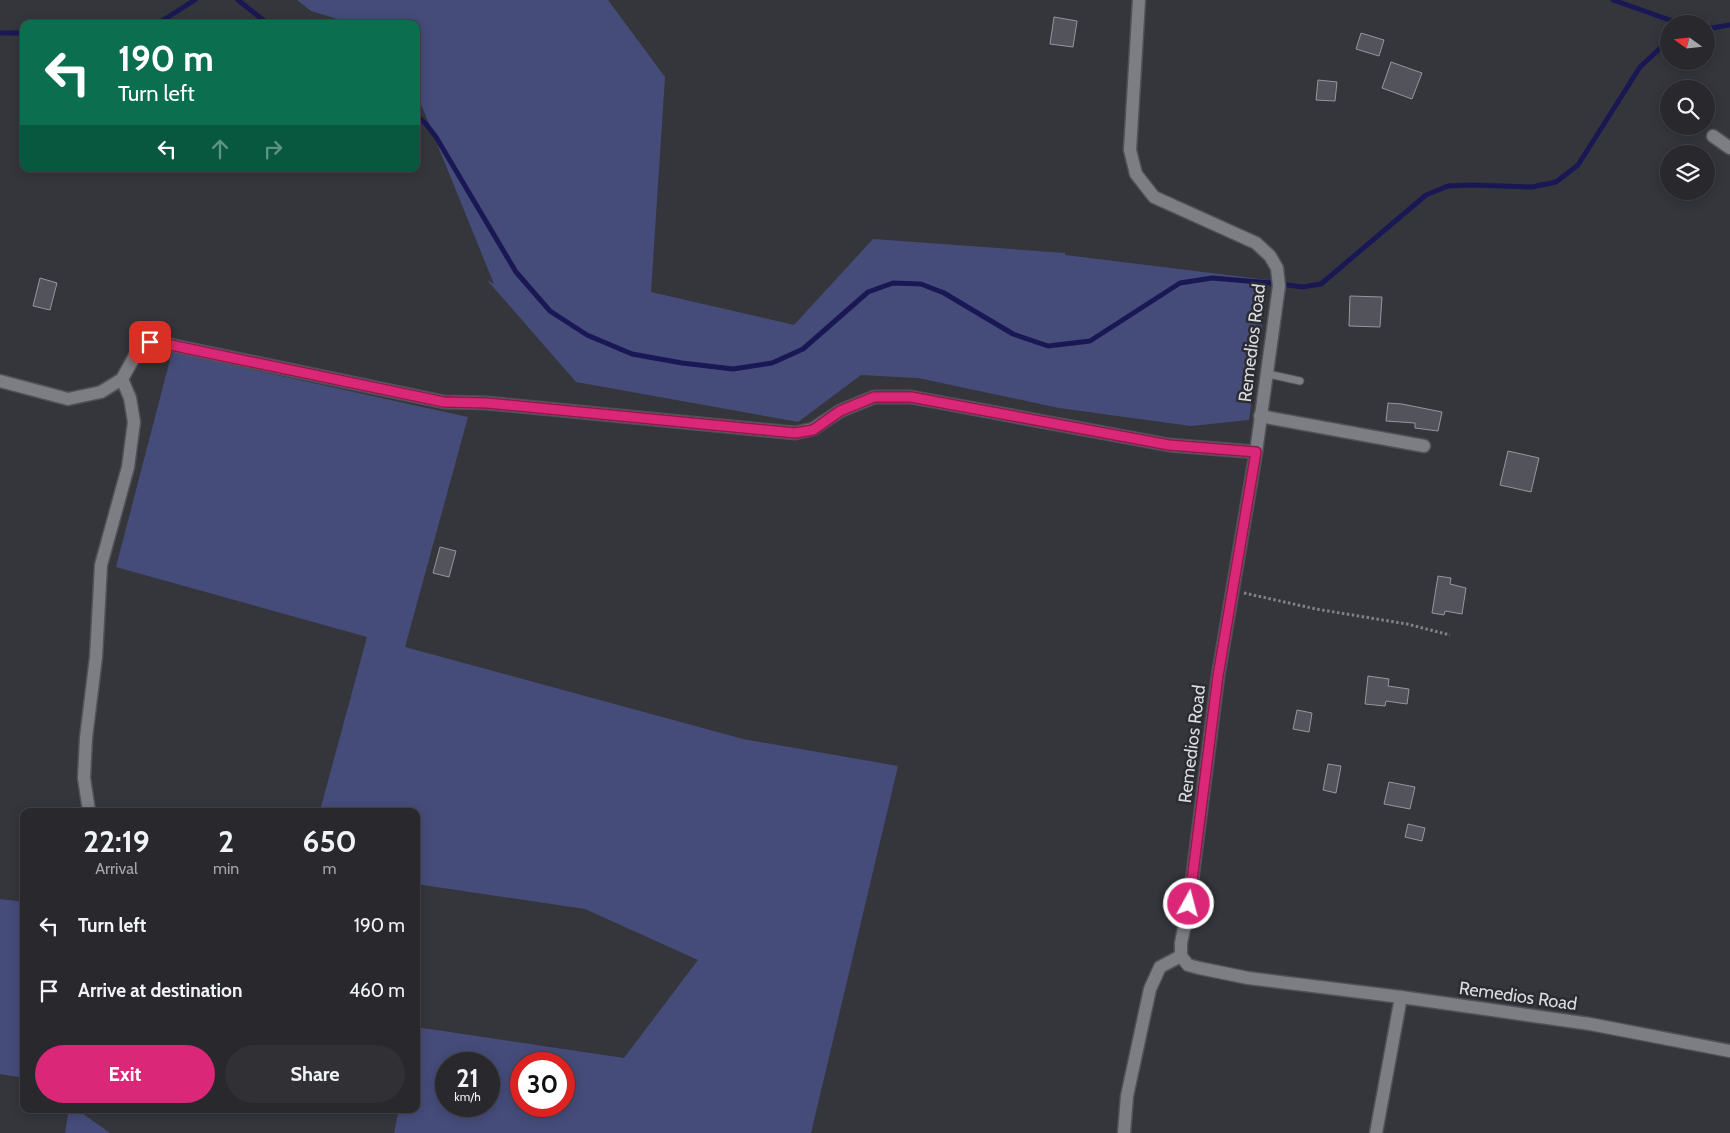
<!DOCTYPE html>
<html lang="en">
<head>
<meta charset="utf-8">
<style>
	:root { --surface:#28282d; --page:#303035; --text:#f1f3f6; --muted:#a5a6aa; --line:#444449; --accent:#db2777 }
	body { margin:0; font-family:Cabin,sans-serif; background:var(--page); color:var(--text); height:100vh; display:flex; flex-direction:column; font-size:19px; white-space:nowrap }
	* { box-sizing:border-box; margin:0 }
	p { font-size:16px; color:var(--muted) }
	.icon { flex:none; width:28px; height:28px; fill:none; stroke:currentColor; stroke-width:2; stroke-linecap:round; stroke-linejoin:round }
	.map { position:relative; flex:1; overflow:hidden }
	.side { position:absolute; left:20px; top:808px; width:400px; height:305px; display:flex; flex-direction:column; background:var(--surface); border-radius:10px; box-shadow:0 2px 12px #0003,0 0 0 1px var(--line) }
	.side>* { flex:none }
	.top-card { position:absolute; left:20px; top:20px; width:400px; height:152px; border-radius:10px; box-shadow:0 2px 12px #0003,0 0 0 1px var(--line); background:#0b6e4f; color:#fff; overflow:hidden }
	.needle { width:32px; rotate:285deg }
	.fabs { position:absolute; left:1660px; top:15px; display:grid; gap:10px }
	.fabs a { display:grid; place-items:center; width:55px; height:55px; border-radius:50%; background:var(--surface); box-shadow:0 2px 12px #0003,0 0 0 1px var(--line); font-size:25px }
	.speed { position:absolute; left:435px; top:1052px; display:flex; gap:10px; font-size:25px; font-weight:700; text-align:center }
	.speed>* { display:grid; place-content:center; width:65px; height:65px; border-radius:50%; background:var(--surface); box-shadow:0 2px 12px #0003,0 0 0 1px var(--line); line-height:1 }
	.speed small { font-size:12px; font-weight:400 }
	.speed .limit { border:8px solid #d22; background:#fff; color:#111 }
	.pin { position:absolute; display:grid; place-items:center; width:42px; height:42px; color:#fff; margin:-21px; border-radius:10px; box-shadow:0 2px 8px #0006 }
	.me { position:absolute; width:55px; margin:-28px; rotate:7deg; stroke-linejoin:round; filter:drop-shadow(0 0 4px #0008) }
	.turn { display:flex; align-items:center; gap:18px; height:105px; padding:0 15px; font-size:22px }
	.turn .icon { width:65px; height:65px; stroke-width:2.5 }
	.turn b { display:block; font-size:35px; line-height:42px }
	.lanes { display:flex; align-items:center; height:48px; padding:0 15px; background:#0003; justify-content:center; gap:25px; direction:ltr }
	.lanes .off { opacity:.35 }
	.eta { display:flex; justify-content:space-evenly; align-items:center; height:85px; text-align:center }
	.eta b { font-size:30px; font-weight:700; line-height:35px }
	.cta { display:flex; gap:10px; margin-top:auto; padding:10px 15px }
	.cta a { flex:1; height:58px; border-radius:30px; background:var(--accent); color:#fff; font-size:20px; font-weight:700; line-height:58px; text-align:center }
	.cta a+a { background:var(--page); color:var(--text) }
	ul { padding:0; list-style:none }
	li { display:flex; align-items:center; gap:15px; height:65px; padding:0 15px }
	li div { flex:1 }
	li b { display:block; font-size:19px }
	li em { font-style:normal }
	.map>svg:first-child { display:block }
</style>
</head>
<body>
<div class="map">
<svg width="1730" height="1133" viewBox="0 0 1730 1133">
	<rect width="100%" height="100%" fill="#35363c"/>
	<g fill="#464c7a" fill-rule="evenodd">
		<path d="M297,0H608L665,77L651,292L794,325L873,239L1065,253V255L1268,280L1249,420L1191,426L1059,408L918,378L861,375L798,422L576,382L487,280L494,284L416,92V24H354L311,11Z"/>
		<path d="M172,352L468,417L405,647L743,739L898,766L811,1133H394L399,1109H416V1027L624,1058L698,960L585,909L416,884V811H340L321,807L367,637L116,567ZM446,1064H489V1106H446ZM521,1064H564V1106H521Z"/>
		<path d="M0,899L24,902V1078L0,1074Z"/>
		<path d="M69,1109H76L110,1133H65Z"/>
	</g>
	<g fill="none" stroke-linecap="round" stroke-linejoin="round">
		<g stroke="#1a1854" stroke-width="5">
			<path d="M238,0L268,24"/>
			<path d="M1613,0L1681,24"/>
			<path d="M157,24L195,0"/>
			<path d="M1706,29L1730,25"/>
			<path d="M0,33H24"/>
			<path d="M416,115L426,124L436,137L516,272L550,311L587,335L632,354L682,363L733,369L772,363L803,349L868,292L893,283L921,284L944,293L1013,334L1048,346L1090,341L1180,283L1212,278L1271,283"/>
			<path d="M1288,285L1302,287L1321,284L1426,195L1448,186L1471,185L1532,187L1556,182L1578,165L1640,67L1669,40"/>
		</g>
	</g>
	<g fill="#53545b" stroke="#95979e">
		<path d="M1054,17L1077,21L1073,47L1050,44Z"/>
		<path d="M1361,33L1384,40L1379,56L1356,49Z"/>
		<path d="M1391,62L1422,73L1412,99L1382,88Z"/>
		<path d="M1318,80L1337,82L1335,101L1316,100Z"/>
		<path d="M40,278L57,283L50,310L33,306Z"/>
		<path d="M1350,296L1382,297L1380,327L1349,326Z"/>
		<path d="M1388,403L1402,404L1442,412L1438,431L1415,428V423L1386,421Z"/>
		<path d="M1508,451L1539,458L1531,492L1500,485Z"/>
		<path d="M440,547L456,551L449,577L433,573Z"/>
		<path d="M1438,576L1451,578L1450,584L1466,588L1462,614L1445,611L1444,615L1432,613Z"/>
		<path d="M1368,676L1389,679L1388,686L1409,689L1407,704L1386,701L1385,706L1365,704Z"/>
		<path d="M1297,710L1312,713L1309,732L1293,729Z"/>
		<path d="M1328,764L1341,766L1336,793L1323,790Z"/>
		<path d="M1389,782L1415,787L1410,809L1384,804Z"/>
		<path d="M1408,824L1425,828L1422,841L1405,837Z"/>
	</g>
	<g fill="none" stroke-linecap="round" stroke-linejoin="round">
		<g stroke="#515257" stroke-width="9">
			<path id="lane" d="M1268,374L1300,381"/>
		</g>
		<g stroke="#515257" stroke-width="15">
			<g id="street">
				<path d="M1139,0L1130,150L1136,174L1154,197L1256,243L1270,256L1277,268L1279,286L1256,452L1218,676L1189,904L1181,943V956L1188,965L1199,968L1248,978L1401,997L1590,1024L1730,1051"/>
				<path d="M1713,136L1730,148"/>
				<path d="M0,381L68,399L101,392L122,379L137,352L150,342L161,343L444,402L487,403L795,433L813,429L840,411L874,397H911L1169,445L1256,452"/>
				<path d="M1260,416L1424,446"/>
				<path d="M89,811L84,778L86,738L96,657L101,565L128,467L134,422L130,398L122,379"/>
				<path d="M1124,1133L1127,1096L1150,989L1160,967L1181,956"/>
				<path d="M1376,1133L1401,997"/>
			</g>
		</g>
		<path stroke="#818287" stroke-width="3" stroke-dasharray="2.5 2.5" stroke-linecap="butt" d="M1244,593L1316,609L1407,624L1450,635"/>
		<use href="#lane" stroke="#7c7e84" stroke-width="7"/>
		<use href="#street" stroke="#7c7e84" stroke-width="12"/>
	</g>
	<g fill="none" stroke-linecap="round" stroke-linejoin="round">
		<g stroke="#8e194d" stroke-width="12">
			<path id="route" d="M150,342L161,343L444,402L487,403L795,433L813,430L840,411L874,397H911L1169,445L1256,452L1218,676L1189,904"/>
		</g>
		<use href="#route" stroke="#db2777" stroke-width="9"/>
	</g>
	<g text-anchor="middle" stroke-width="5" stroke-linejoin="round" paint-order="stroke">
		<g font-size="18" fill="#dadbde" stroke="#2b2c31">
			<text transform="translate(1252 343) rotate(-83)" y="6">Remedios Road</text>
			<text transform="translate(1192 744) rotate(-83)" y="6">Remedios Road</text>
			<text transform="translate(1518 996) rotate(8)" y="6">Remedios Road</text>
		</g>
	</g>
</svg>
<div class="fabs">
<a><svg class="needle" viewBox="-14 -14 28 28"><path d="M0-13l5 13h-10z" fill="#e53935"/><path d="M0 13l5-13h-10z" fill="#a5a6aa"/></svg></a>
<a><svg class="icon" aria-label="search" viewBox="0 0 24 24"><circle cx="10" cy="10" r="6"/><path d="M15 15l6 6"/></svg></a>
<a><svg class="icon" aria-label="layers" viewBox="0 0 24 24"><path d="M12 4l9 5-9 5-9-5zM3 14l9 5 9-5"/></svg></a>
</div>
<div class="speed"><div>21<small>km/h</small></div><div class="limit">30</div></div>
<div class="pin" style="left:150px;top:342px;background:#d93025"><svg class="icon" aria-label="arrive" viewBox="0 0 24 24"><path d="M6 21V4h12l-3 4 3 4H6"/></svg></div>
<svg class="me" style="left:1189px;top:904px" viewBox="-20 -20 40 40"><circle r="17" fill="#db2777" stroke="#fff" stroke-width="3"/><path d="M0-11L8 9 0 5-8 9z" fill="#fff"/></svg>
<div class="top-card">
<div class="turn"><svg class="icon" aria-label="left" viewBox="0 0 24 24"><path d="M17 20v-9H6M10 6l-5 5 5 5"/></svg><div><b>190 m</b>Turn left</div></div>
<div class="lanes"><svg class="icon" aria-label="left" viewBox="0 0 24 24"><path d="M17 20v-9H6M10 6l-5 5 5 5"/></svg><svg class="icon off" aria-label="ahead" viewBox="0 0 24 24"><path d="M12 20V5M6 11l6-6 6 6"/></svg><svg class="icon off" aria-label="right" viewBox="0 0 24 24"><path d="M7 20v-9h11M14 6l5 5-5 5"/></svg></div>
</div>
<section class="side">
<div class="eta">
<div><b>22:19</b><p>Arrival</p></div>
<div><b>2</b><p>min</p></div>
<div><b>650</b><p>m</p></div>
</div>
<ul>
<li><svg class="icon" aria-label="left" viewBox="0 0 24 24"><path d="M17 20v-9H6M10 6l-5 5 5 5"/></svg><div><b>Turn left</b></div><em>190 m</em></li>
<li><svg class="icon" aria-label="arrive" viewBox="0 0 24 24"><path d="M6 21V4h12l-3 4 3 4H6"/></svg><div><b>Arrive at destination</b></div><em>460 m</em></li>
</ul>
<div class="cta"><a>Exit</a><a>Share</a></div>
</section>
</div>
</body>
</html>
